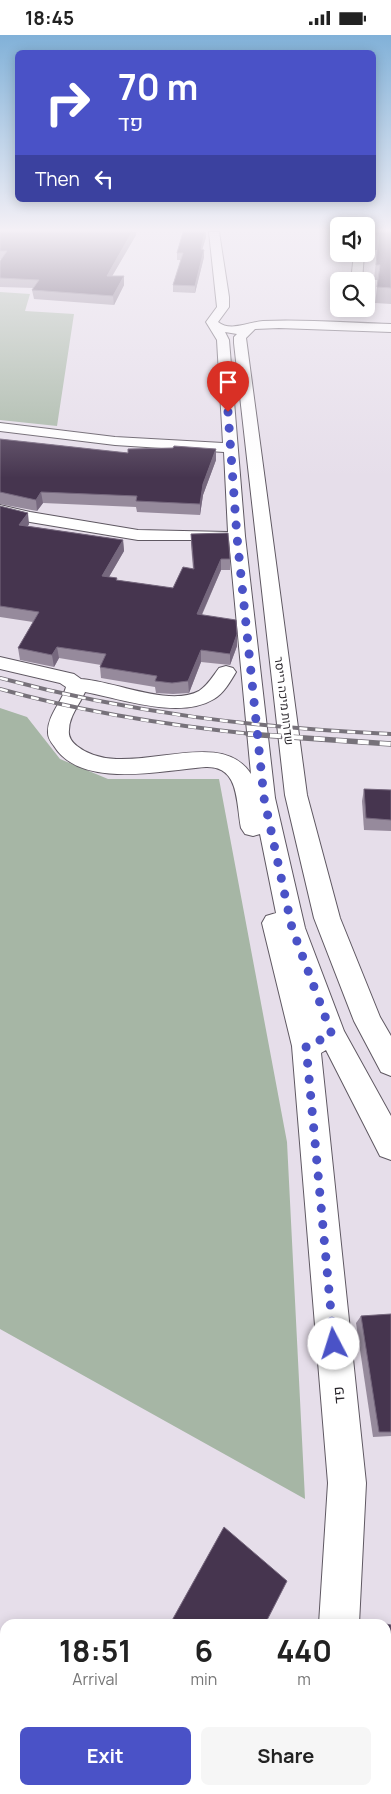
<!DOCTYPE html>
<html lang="en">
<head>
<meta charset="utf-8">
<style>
	:root { --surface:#fff; --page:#f6f6f6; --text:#222; --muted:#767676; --accent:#4a52c7 }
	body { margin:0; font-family:Manrope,Heebo,sans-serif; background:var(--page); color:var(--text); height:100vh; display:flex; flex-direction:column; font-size:19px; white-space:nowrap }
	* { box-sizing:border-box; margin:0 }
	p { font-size:16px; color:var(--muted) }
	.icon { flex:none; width:28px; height:28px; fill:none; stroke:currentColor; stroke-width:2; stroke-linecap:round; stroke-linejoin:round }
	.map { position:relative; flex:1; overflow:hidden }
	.drawer { position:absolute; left:0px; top:1584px; width:391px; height:176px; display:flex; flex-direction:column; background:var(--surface); border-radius:15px 15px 0 0; box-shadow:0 2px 12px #0003 }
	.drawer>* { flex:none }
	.guide { position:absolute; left:15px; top:15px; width:361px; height:152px; border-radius:8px; box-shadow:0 2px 12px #0003; background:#4a52c7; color:#fff; overflow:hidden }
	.fabs { position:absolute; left:330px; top:182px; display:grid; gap:10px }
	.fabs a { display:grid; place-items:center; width:45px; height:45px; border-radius:8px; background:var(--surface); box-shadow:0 2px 12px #0003; font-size:25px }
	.pin { position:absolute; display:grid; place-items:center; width:42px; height:42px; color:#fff; margin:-51px -21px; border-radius:50% 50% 50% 0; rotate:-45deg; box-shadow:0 0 5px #0007 }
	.pin .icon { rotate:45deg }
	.me { position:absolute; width:55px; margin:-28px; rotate:355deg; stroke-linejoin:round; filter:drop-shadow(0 0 4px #0008) }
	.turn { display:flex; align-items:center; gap:18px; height:105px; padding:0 20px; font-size:22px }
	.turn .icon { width:65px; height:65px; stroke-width:2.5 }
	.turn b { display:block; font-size:35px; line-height:42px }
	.then { display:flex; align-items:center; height:48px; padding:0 20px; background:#0003; gap:10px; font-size:19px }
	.eta { display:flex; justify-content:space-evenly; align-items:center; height:85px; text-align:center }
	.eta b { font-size:30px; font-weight:700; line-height:35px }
	.cta { display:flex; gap:10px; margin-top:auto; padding:10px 20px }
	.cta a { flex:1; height:58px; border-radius:8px; background:var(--accent); color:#fff; font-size:20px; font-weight:700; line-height:58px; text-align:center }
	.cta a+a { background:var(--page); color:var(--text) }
	.status { display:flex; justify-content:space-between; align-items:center; height:35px; padding:0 25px; background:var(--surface); direction:ltr }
	.status svg { height:14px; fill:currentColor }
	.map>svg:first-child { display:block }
</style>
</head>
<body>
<div class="status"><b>18:45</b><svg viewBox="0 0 49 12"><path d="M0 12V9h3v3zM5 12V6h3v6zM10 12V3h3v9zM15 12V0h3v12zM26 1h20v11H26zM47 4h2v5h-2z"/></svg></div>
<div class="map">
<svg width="391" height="1759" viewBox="0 0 391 1759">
	<rect width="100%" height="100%" fill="#e6deea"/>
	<g fill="#a6b6a5">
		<path d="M0,257L30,259L25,276L74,279L57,391L0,385Z"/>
		<path d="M0,673L27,682L60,724L108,744H219L287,1107L305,1464L0,1294Z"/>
	</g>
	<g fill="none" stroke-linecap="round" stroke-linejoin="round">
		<g stroke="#5f5862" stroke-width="2">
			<g id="minor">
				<path d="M209,197H219L229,262V272L218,287C230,297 249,287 263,286C306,284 349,288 391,289V297L279,293L255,294L246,303L307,760L340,883L380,982L391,1001V1041L381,1037L354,986L314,883L285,760L234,308V302L237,299L225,297L229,305L245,501L275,763L305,893L344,996L391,1081V1125L380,1121L326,1015L321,1018L366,1448L359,1589H319L328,1448L292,1011L262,888L266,881L276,878L260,799L253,801L245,799L241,793C236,768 240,731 206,732C163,735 81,755 54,711C51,707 48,703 48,698C47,681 62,667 66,652L60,648L0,634V622L74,639L81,644C114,646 169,672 199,656C208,650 213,641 219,633L226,631L233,633L236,637C230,647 224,658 214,664C180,685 122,664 85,657C80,669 69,681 69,695C68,702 72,707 77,711C124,749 218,687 251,739L229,505H138L30,487L0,480V470L30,477L138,495L228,497L224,417L115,410L0,396V388L115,402L223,408L217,305L206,287L217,272Z"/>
				<path d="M354,219H364L362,246H351Z"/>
				<path d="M299,1755H343L342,1759H298Z"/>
			</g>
		</g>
		<use href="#minor" fill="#fff" fill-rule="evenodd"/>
		<g stroke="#77727a" stroke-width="4">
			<g id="rail-far1">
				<path d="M0,643C130,678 257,693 391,699"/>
				<path d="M0,654C85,678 173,691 260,700"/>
			</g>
		</g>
		<g stroke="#77727a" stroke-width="5.5">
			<path id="rail" d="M248,699L391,709"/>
		</g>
		<use href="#rail-far1" stroke="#fff" stroke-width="2.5" stroke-dasharray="8" stroke-linecap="butt"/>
		<use href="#rail" stroke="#fff" stroke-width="4" stroke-dasharray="11" stroke-linecap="butt"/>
	</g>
	<g fill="#968a9c">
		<path d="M0,197L136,200L112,241H124V250L114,270L34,264L32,255L34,253L0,252V226L1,224H0Z"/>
		<path d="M183,197H206V202L202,215H204V222L195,258L173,257V250L181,225H177V218Z"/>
		<path d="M376,197H391V269L375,268L378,245H374L377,215H375Z"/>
		<path d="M0,404L128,418L216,414V425L203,460L200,480L137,477L136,472L43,468L37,476L0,469Z"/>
		<path d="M0,471L29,489L28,491L123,505L124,516L109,542L117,543V545L173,553L193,534L191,510V499L230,524V535H221L202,580L237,599V611L230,630L201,627L189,658L173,659L156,658L155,652L101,643L100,632L101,630L59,623L54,632L20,625L18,613L33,587L0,582Z"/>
		<path d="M364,754L391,756V796L364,795L362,766Z"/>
		<path d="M391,1279V1401L373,1402L356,1288L361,1281Z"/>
		<path d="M361,1586H367L386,1589H361Z"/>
	</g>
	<g fill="#76687e">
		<path d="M132,197H136V200L107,250V241Z"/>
		<path d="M205,197L206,202L200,222L201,214Z"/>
		<path d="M204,215V222L195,258V251Z"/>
		<path d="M124,241V250L114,270L113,261Z"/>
		<path d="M216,414V425L203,460L200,480V469L203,449Z"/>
		<path d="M41,457L43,468L37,476L36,465Z"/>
		<path d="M28,478L29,489L21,501L19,490Z"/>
		<path d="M123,505L124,516L103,552L102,541Z"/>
		<path d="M221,524V535L197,590V579Z"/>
		<path d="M237,599V611L230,630V619Z"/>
		<path d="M57,612L59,623L54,632L52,620Z"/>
		<path d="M201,615V627L189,658L188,646Z"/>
		<path d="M0,1625L5,1636V1650L0,1640Z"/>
	</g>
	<g fill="#46354f" stroke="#76687e">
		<path d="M0,197H132L107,241H124L113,261L32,255L39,245L0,243V226L7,216H0Z"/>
		<path d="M183,197H205L201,214L204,215L195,251L173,250L183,218H177Z"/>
		<path d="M377,197H391V253L377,252L380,230H376L379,200H376Z"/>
		<path d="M0,404L128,418V414L173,413L174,411L216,414L203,449L200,469L136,466L137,461L41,457L36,465L0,457Z"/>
		<path d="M0,471L28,478L19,490L123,505L102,541L117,543L116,545L173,553L183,532L194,534L191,499L228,498L230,524H221L197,579L236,585L237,599L230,619L201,615L188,646L172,648L155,646L157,641L100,632L106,619L57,612L52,620L18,613L39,577L0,571Z"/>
		<path d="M364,754L391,755V785L366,783Z"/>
		<path d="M391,1279V1397H379L361,1281Z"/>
		<path d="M224,1492L287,1546L265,1589H170Z"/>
		<path d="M367,1586L386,1589H367Z"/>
		<path d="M386,1589L391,1590V1732L386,1731Z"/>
		<path d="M0,1640L5,1650V1696L0,1700Z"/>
		<path d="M79,1755H185L182,1759H82Z"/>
	</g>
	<linearGradient id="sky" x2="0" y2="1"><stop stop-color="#81b1d8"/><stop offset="0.44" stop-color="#f4f0f6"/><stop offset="1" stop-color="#f4f0f6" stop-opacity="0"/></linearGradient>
	<rect width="391" height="443" fill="url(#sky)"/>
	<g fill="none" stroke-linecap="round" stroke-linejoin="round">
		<path stroke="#4a52c7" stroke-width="9" stroke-dasharray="0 16.2" d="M228,377L237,502L264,763L292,893L332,1000L306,1011L334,1309"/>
	</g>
	<g text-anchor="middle" stroke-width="5" stroke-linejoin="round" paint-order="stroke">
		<g font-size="12" fill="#2a272c" stroke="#fff">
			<text transform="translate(284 666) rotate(83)" y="4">שדרות מיכה רייסר</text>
		</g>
		<g font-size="15" fill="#2a272c" stroke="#fff">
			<text transform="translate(339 1360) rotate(-95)" y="5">פד</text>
		</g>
	</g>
</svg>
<div class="fabs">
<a><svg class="icon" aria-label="sound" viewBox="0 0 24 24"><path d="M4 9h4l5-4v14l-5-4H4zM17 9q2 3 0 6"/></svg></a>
<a><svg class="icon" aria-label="search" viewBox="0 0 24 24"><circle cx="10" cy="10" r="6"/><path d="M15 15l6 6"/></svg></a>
</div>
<div class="pin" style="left:228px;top:377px;background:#d93025"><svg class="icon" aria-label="arrive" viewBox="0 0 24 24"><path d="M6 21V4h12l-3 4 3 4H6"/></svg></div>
<svg class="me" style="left:334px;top:1309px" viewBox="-20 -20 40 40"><circle r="19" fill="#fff"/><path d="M0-13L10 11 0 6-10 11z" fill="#4a52c7"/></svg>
<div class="guide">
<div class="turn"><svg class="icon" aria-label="right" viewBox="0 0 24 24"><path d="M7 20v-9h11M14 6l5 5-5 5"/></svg><div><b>70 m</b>פד</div></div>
<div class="then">Then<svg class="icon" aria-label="left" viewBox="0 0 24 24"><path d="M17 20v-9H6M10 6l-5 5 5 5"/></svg></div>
</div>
<section class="drawer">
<div class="eta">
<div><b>18:51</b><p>Arrival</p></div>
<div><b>6</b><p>min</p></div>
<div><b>440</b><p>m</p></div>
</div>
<div class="cta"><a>Exit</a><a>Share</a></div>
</section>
</div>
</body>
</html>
